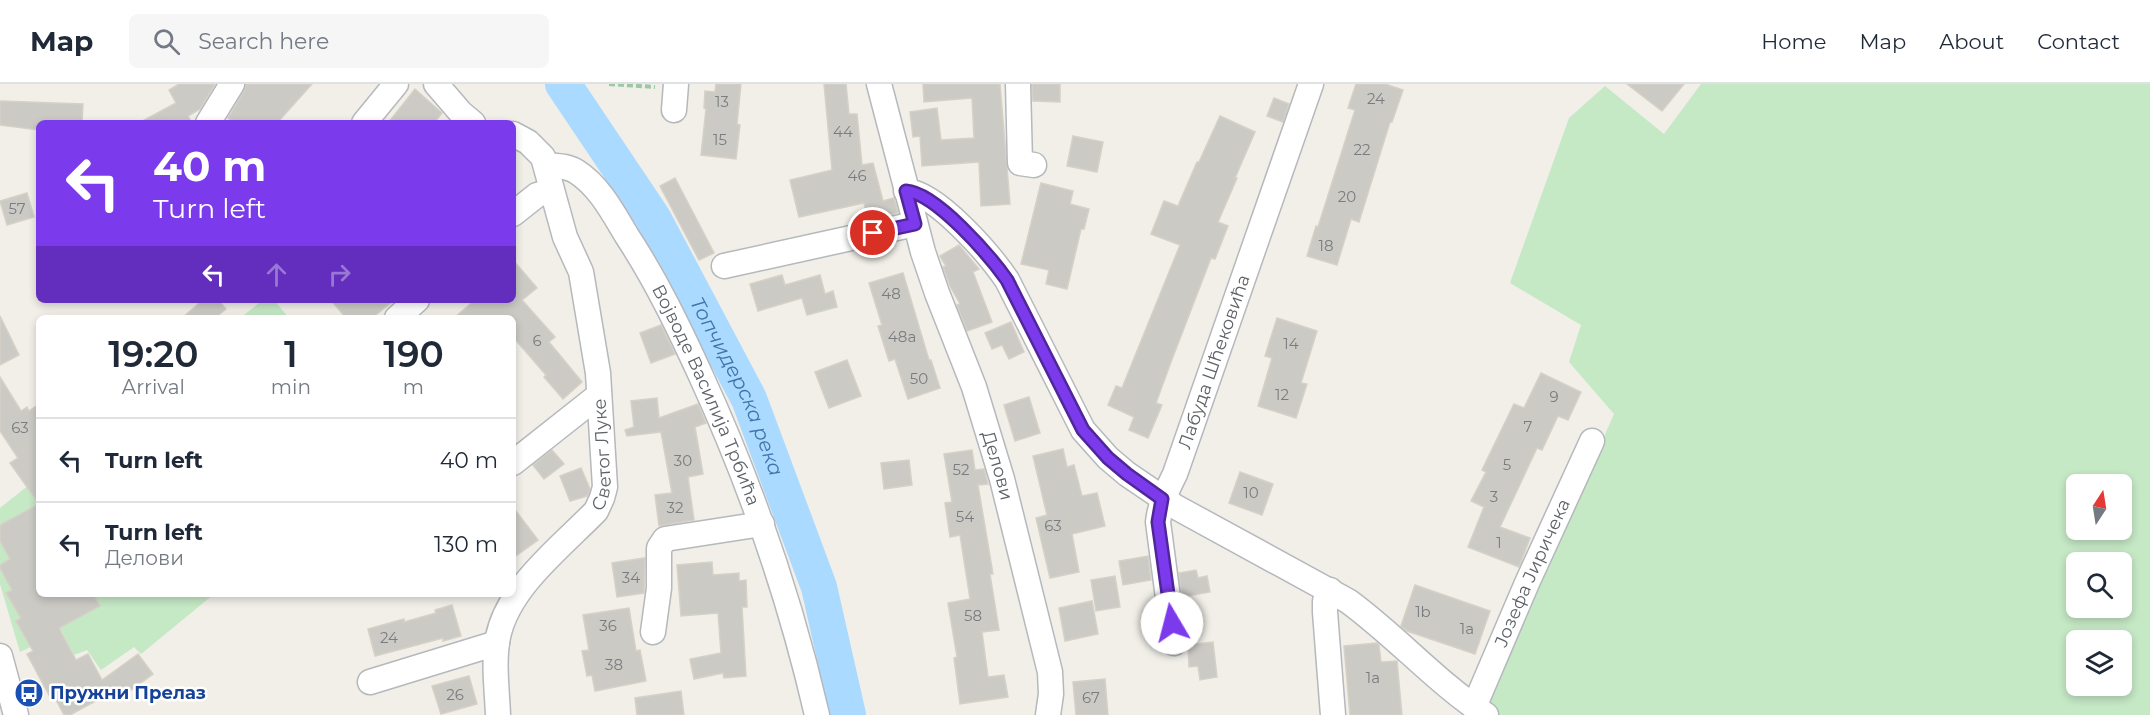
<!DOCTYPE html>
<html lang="en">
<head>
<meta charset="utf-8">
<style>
	:root { --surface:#fff; --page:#f6f6f7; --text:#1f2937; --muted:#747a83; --line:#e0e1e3 }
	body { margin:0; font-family:Montserrat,sans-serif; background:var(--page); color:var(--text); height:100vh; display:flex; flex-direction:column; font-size:22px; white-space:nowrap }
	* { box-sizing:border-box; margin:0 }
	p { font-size:20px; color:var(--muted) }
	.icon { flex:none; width:33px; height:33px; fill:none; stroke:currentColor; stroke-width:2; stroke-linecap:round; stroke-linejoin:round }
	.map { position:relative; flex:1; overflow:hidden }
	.side { position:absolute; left:36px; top:231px; width:480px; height:282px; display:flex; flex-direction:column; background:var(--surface); border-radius:9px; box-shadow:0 3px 9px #0003 }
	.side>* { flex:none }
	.banner { position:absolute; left:36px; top:36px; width:480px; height:183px; border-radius:9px; box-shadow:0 3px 9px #0003; background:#7c3aed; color:#fff; overflow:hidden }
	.needle { width:39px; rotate:12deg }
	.tools { position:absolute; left:2066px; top:390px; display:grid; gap:12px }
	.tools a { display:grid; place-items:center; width:66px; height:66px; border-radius:9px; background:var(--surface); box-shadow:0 3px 9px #0003; font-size:30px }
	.pin { position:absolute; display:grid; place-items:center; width:51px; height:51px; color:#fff; margin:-26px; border:3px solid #fff; border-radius:50%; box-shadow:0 2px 6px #0007 }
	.me { position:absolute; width:66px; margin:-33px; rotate:352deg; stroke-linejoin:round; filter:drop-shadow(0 0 4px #0008) }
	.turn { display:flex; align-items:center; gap:21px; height:126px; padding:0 18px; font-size:27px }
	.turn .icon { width:78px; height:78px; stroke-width:2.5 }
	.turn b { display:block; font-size:42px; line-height:51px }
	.lanes { display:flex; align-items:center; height:57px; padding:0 18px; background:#0003; justify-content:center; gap:30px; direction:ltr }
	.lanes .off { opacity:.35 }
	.eta { display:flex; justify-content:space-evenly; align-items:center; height:102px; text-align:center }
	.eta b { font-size:36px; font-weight:600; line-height:42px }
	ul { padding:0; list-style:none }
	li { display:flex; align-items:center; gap:18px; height:84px; padding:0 18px; border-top:2px solid var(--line) }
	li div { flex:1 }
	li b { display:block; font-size:22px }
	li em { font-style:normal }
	header { display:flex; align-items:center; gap:36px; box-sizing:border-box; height:84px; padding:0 30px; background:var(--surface); border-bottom:2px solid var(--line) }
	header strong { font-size:28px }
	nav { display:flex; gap:33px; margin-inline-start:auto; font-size:21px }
	.search { width:420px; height:54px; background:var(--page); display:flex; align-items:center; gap:15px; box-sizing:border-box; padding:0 21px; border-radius:9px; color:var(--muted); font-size:22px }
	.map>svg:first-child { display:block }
</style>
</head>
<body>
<header>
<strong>Map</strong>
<div class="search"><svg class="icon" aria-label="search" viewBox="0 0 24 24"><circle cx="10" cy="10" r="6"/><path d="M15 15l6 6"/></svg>Search here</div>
<nav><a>Home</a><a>Map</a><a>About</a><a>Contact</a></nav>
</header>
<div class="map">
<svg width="2150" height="631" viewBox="0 0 2150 631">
	<rect width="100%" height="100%" fill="#f1efe8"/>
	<g fill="#c5e8c5" fill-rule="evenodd">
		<path d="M1701,0H2150V631H1482L1614,330L1569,278L1581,241L1510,199L1569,34L1605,2L1664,50ZM2076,400H2121V446H2076ZM2076,478H2121V524H2076ZM2076,556H2121V602H2076Z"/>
		<path d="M263,216H274L289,234H240Z"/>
		<path d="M39,393V510H214L141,570L134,563L101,586L87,566L74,571L62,548L20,568L0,500V424Z"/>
	</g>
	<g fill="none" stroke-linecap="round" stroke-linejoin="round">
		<path stroke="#aadaff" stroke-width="36" id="s1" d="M563,0L653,134L749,315L819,503L848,631"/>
	</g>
	<g fill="#cccac5" stroke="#d6d1c6" stroke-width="1.5">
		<path d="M179,0H215L200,25L188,32L192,39H139L176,19L169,6Z"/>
		<path d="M246,0H312L277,39H234L228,34L244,7Z"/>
		<path d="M716,0H741L737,40L740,41L736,75L701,71L706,25L704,24L705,7L715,8Z"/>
		<path d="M824,0H846L849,30H857L862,81L873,79L883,117L894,114L898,129L868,136L864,119L799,133L790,96L832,86Z"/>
		<path d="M923,0H1000L1010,120L981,122L979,78L922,82L920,52L913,53L910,28L937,24L941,56L974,54L972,14L924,18Z"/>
		<path d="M1032,0H1060V18L1033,17Z"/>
		<path d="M1356,0H1385L1403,6L1392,38H1390L1359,138L1351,135L1337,181L1307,172L1316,142L1318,143L1355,26L1348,24Z"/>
		<path d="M1627,0H1684L1662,27Z"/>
		<path d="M415,5L442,29L434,39H388Z"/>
		<path d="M1274,14L1289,20L1283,38L1267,32Z"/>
		<path d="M0,17L83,20L82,39H39V46L0,41Z"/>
		<path d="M1220,32L1255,48L1235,94H1237L1218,138L1228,142L1215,175L1211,174L1171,278L1156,319L1162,321L1148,354L1129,346L1134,333L1108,321L1116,302L1122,304L1180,161L1151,150L1164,117L1178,122L1197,78H1199Z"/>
		<path d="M1073,52L1103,58L1097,88L1067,82Z"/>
		<path d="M675,94L714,169L699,176L660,102Z"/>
		<path d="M1041,99L1073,107L1070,120L1089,125L1084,145H1081L1067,205L1046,200L1049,186L1021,180Z"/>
		<path d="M27,109L34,133L7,141L0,117Z"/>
		<path d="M959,161L979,185L973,188L992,238L967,247L957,221L960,220L950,202L943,183L946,182L940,172Z"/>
		<path d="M513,176L537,204L522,216L555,253L549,258L582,298L563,315L544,293L546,291L513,253V234H454L475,216H513Z"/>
		<path d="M903,189L929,276H931L940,304L908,315L895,275L889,277L878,242L882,241L869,199Z"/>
		<path d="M782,191L785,201L820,191L825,210L833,207L837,223L807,231L802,214L758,227L750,200Z"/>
		<path d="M203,216H218L226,225L215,234H182Z"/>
		<path d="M331,216H394L372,234H346Z"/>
		<path d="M0,232L19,271L0,281Z"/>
		<path d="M1277,234L1317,247L1301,299L1307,300L1296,334L1258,322L1272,274L1265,272Z"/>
		<path d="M1011,238L1024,268L1009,275L1002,261L992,265L985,249Z"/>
		<path d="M661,241L675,270L651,279L640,249Z"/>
		<path d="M847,276L861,312L829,324L815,288Z"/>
		<path d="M1541,289L1581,308L1568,336L1558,332L1542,366L1537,364L1500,443L1530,454L1519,483L1468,463L1484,423L1471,417L1486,388L1482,386L1514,320L1524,324Z"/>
		<path d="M0,293L21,327L27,323L29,327L39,320V510H93L100,522L59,544L76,576L88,570L102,596L138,570L153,590L120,614L114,607L70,631H64L55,614L51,615L27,570L33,567L16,537L21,534L6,509L12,506L0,484V481L10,475L0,457V441L39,420L10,379L18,374L0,347Z"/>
		<path d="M1029,313L1040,349L1015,357L1004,321Z"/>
		<path d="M657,314L659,334L698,320L706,339L695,343L703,390L688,393L694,436L659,442L655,411L672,409L661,348L627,352L625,346L634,343L631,317Z"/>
		<path d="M1063,365L1067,383L1074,381L1082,412L1097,409L1105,442L1072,450L1079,488L1050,494L1036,434L1047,431L1033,372Z"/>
		<path d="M552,366L564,380L544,395L533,381Z"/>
		<path d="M972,366L975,386L984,385L988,400L978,401L993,490H990L999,546L982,548L988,593L1004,591L1008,613L960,620L954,574L957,573L948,519L970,515L960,451L950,453L945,419L952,418L944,370Z"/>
		<path d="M909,376L912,401L884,405L881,379Z"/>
		<path d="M581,384L590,405L589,409L587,412L570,417L560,392Z"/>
		<path d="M1240,388L1273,400L1262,431L1229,419Z"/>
		<path d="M513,423L538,456L513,474Z"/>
		<path d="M1148,472L1151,496L1123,501L1119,477Z"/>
		<path d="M645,474L644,509L617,513L612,479Z"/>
		<path d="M712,478L713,491L739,489V497L746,496L747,523H742L746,592L724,594L723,589L694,595L690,575L721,569L718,529L681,532L677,481Z"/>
		<path d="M1196,486L1198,494L1207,492L1210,508L1182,513L1179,489Z"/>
		<path d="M1115,492L1120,523L1096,527L1091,496Z"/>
		<path d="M1415,501L1490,527L1475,570L1407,547L1401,542Z"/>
		<path d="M1092,517L1098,550L1065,557L1059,524Z"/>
		<path d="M452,521L461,552L443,557V554L375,572L368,545L404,535V538L436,529L435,526Z"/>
		<path d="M629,524L636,567L640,566L646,597L595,607L592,591L587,592L582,567L589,566L583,531Z"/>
		<path d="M1213,558L1217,593L1200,596L1198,582L1189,583L1188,561Z"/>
		<path d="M1377,559L1379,561L1381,578L1397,577L1402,631H1350L1344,562Z"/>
		<path d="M469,592L477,620L441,630L432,602Z"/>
		<path d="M1105,595L1108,631H1076L1073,598Z"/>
		<path d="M681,607L684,631H637L635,614Z"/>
	</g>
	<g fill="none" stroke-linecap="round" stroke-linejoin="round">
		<g stroke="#b5b8bc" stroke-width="27">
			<g id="minor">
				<path d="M436,0L461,29L473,39"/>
				<path id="s2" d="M879,0L923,168L937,209L974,303L1002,395L1050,588L1051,610L1048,631"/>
				<path d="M1018,0L1020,79L1034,81"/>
				<path d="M674,26L676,0"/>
				<path d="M208,39L232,0"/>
				<path d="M364,39L396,0"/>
				<path id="s3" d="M547,81C557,82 568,82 577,88C600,103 613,129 627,152C656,196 679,244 701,292C751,401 790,514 817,631"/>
				<path d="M906,107C937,109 990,171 1007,196L1083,346L1108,374L1127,390L1174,422L1348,517C1396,552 1436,598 1486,631"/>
				<path d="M513,130L537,111L551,107"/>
				<path d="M724,182L915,140"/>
				<path d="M397,234L417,216"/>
				<path d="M513,379L594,315L599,313"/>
				<path d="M1330,506L1325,517V528L1333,631"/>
				<path d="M653,548L659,504V464L665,455L762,440"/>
				<path id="s4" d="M1174,559L1158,438C1160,420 1167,406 1175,390L1311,0"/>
				<path d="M0,572L16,631"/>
				<path d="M370,598L497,559"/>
				<path id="s5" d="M1474,623L1527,499L1592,357"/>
				<path id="s6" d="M498,631C497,606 493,577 498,553C508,503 562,462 596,427L602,414L605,403L598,289L581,188L565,153L543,73L528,58L513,50"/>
			</g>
		</g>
		<path stroke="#9cc7a9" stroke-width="4" stroke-dasharray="6 3" stroke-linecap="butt" d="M609,0L655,3"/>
		<use href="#minor" stroke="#fff" stroke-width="24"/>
	</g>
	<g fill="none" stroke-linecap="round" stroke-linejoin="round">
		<g stroke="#51269a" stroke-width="15">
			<path id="route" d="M873,149L915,140L906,107C936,109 990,172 1007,196L1083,346L1108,374L1127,390L1162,415L1158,438L1172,539"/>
		</g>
		<use href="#route" stroke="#7c3aed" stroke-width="10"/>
	</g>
	<defs>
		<g id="bus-disc" transform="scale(1.5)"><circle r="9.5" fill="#1a4fb4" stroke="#fff"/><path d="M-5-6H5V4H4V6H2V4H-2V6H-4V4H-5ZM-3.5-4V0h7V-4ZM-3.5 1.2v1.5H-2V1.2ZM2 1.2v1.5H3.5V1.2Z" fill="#fff"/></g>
	</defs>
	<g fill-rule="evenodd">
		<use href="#bus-disc" x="29" y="609"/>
	</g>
	<g text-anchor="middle" stroke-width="5" stroke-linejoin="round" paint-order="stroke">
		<g font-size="15" fill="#7a7d7f">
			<text x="1376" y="20">24</text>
			<text x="722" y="23">13</text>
			<text x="843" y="53">44</text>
			<text x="720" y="61">15</text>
			<text x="1362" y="71">22</text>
			<text x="857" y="97">46</text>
			<text x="1347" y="118">20</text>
			<text x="17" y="130">57</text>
			<text x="1326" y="167">18</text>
			<text x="891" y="215">48</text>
			<text x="902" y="258">48a</text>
			<text x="537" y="262">6</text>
			<text x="1291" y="265">14</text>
			<text x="919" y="300">50</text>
			<text x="1282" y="316">12</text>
			<text x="1554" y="318">9</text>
			<text x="1528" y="348">7</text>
			<text x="20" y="349">63</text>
			<text x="683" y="382">30</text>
			<text x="1507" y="386">5</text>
			<text x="961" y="391">52</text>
			<text x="1251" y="414">10</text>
			<text x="1494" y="418">3</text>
			<text x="675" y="429">32</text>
			<text x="965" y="438">54</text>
			<text x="1053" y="447">63</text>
			<text x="1499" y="464">1</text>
			<text x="631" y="499">34</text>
			<text x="1423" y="533">1b</text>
			<text x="973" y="537">58</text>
			<text x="608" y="547">36</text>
			<text x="1467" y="550">1a</text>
			<text x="389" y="559">24</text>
			<text x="614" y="586">38</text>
			<text x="1373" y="599">1a</text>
			<text x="455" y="616">26</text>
			<text x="1091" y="619">67</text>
		</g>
		<g font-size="18" fill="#5f6368" stroke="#fff">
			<text dy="6" stroke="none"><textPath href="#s4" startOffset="292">Лабуда Шћековића</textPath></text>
			<text dy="6" stroke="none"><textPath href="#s3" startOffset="291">Војводе Василија Трбића</textPath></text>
			<text dy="6" stroke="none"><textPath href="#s6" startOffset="298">Светог Луке</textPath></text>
			<text dy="6" stroke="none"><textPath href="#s2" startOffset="400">Делови</textPath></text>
			<text dy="6" stroke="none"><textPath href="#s5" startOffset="146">Јозефа Јиричека</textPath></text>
		</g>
		<g font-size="18" font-weight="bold" fill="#164399" stroke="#fff" text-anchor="start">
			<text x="50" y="615">Пружни Прелаз</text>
		</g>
		<g font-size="20" font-style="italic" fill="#4174aa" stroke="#fff">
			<text dy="7" stroke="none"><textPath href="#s1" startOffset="350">Топчидерска река</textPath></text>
		</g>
	</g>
</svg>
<div class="tools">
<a><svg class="needle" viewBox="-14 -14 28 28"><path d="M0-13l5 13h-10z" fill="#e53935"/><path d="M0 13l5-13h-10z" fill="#747a83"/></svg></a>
<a><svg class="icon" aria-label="search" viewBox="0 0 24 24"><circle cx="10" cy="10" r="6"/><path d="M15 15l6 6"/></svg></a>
<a><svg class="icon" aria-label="layers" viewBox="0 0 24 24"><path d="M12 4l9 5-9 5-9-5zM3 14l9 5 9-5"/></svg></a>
</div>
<div class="pin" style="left:873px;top:149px;background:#d93025"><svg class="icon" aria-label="arrive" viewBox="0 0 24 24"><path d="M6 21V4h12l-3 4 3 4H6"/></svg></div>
<svg class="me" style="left:1172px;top:539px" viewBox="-20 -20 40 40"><circle r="19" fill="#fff"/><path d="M0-13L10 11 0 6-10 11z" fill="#7c3aed"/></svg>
<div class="banner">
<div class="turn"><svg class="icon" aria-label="left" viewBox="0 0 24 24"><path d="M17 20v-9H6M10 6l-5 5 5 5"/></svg><div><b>40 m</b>Turn left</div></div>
<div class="lanes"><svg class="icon" aria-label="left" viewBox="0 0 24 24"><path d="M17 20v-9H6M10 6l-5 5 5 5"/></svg><svg class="icon off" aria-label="ahead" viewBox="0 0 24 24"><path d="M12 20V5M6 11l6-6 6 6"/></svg><svg class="icon off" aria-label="right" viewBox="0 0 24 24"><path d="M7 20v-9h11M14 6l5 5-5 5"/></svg></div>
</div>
<section class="side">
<div class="eta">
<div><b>19:20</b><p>Arrival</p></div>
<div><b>1</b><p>min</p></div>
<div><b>190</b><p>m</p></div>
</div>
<ul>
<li><svg class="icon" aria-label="left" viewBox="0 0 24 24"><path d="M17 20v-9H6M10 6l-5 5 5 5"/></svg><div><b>Turn left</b></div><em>40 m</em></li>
<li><svg class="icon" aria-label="left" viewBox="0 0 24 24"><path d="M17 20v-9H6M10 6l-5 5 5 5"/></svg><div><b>Turn left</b><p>Делови</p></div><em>130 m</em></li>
</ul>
</section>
</div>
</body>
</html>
